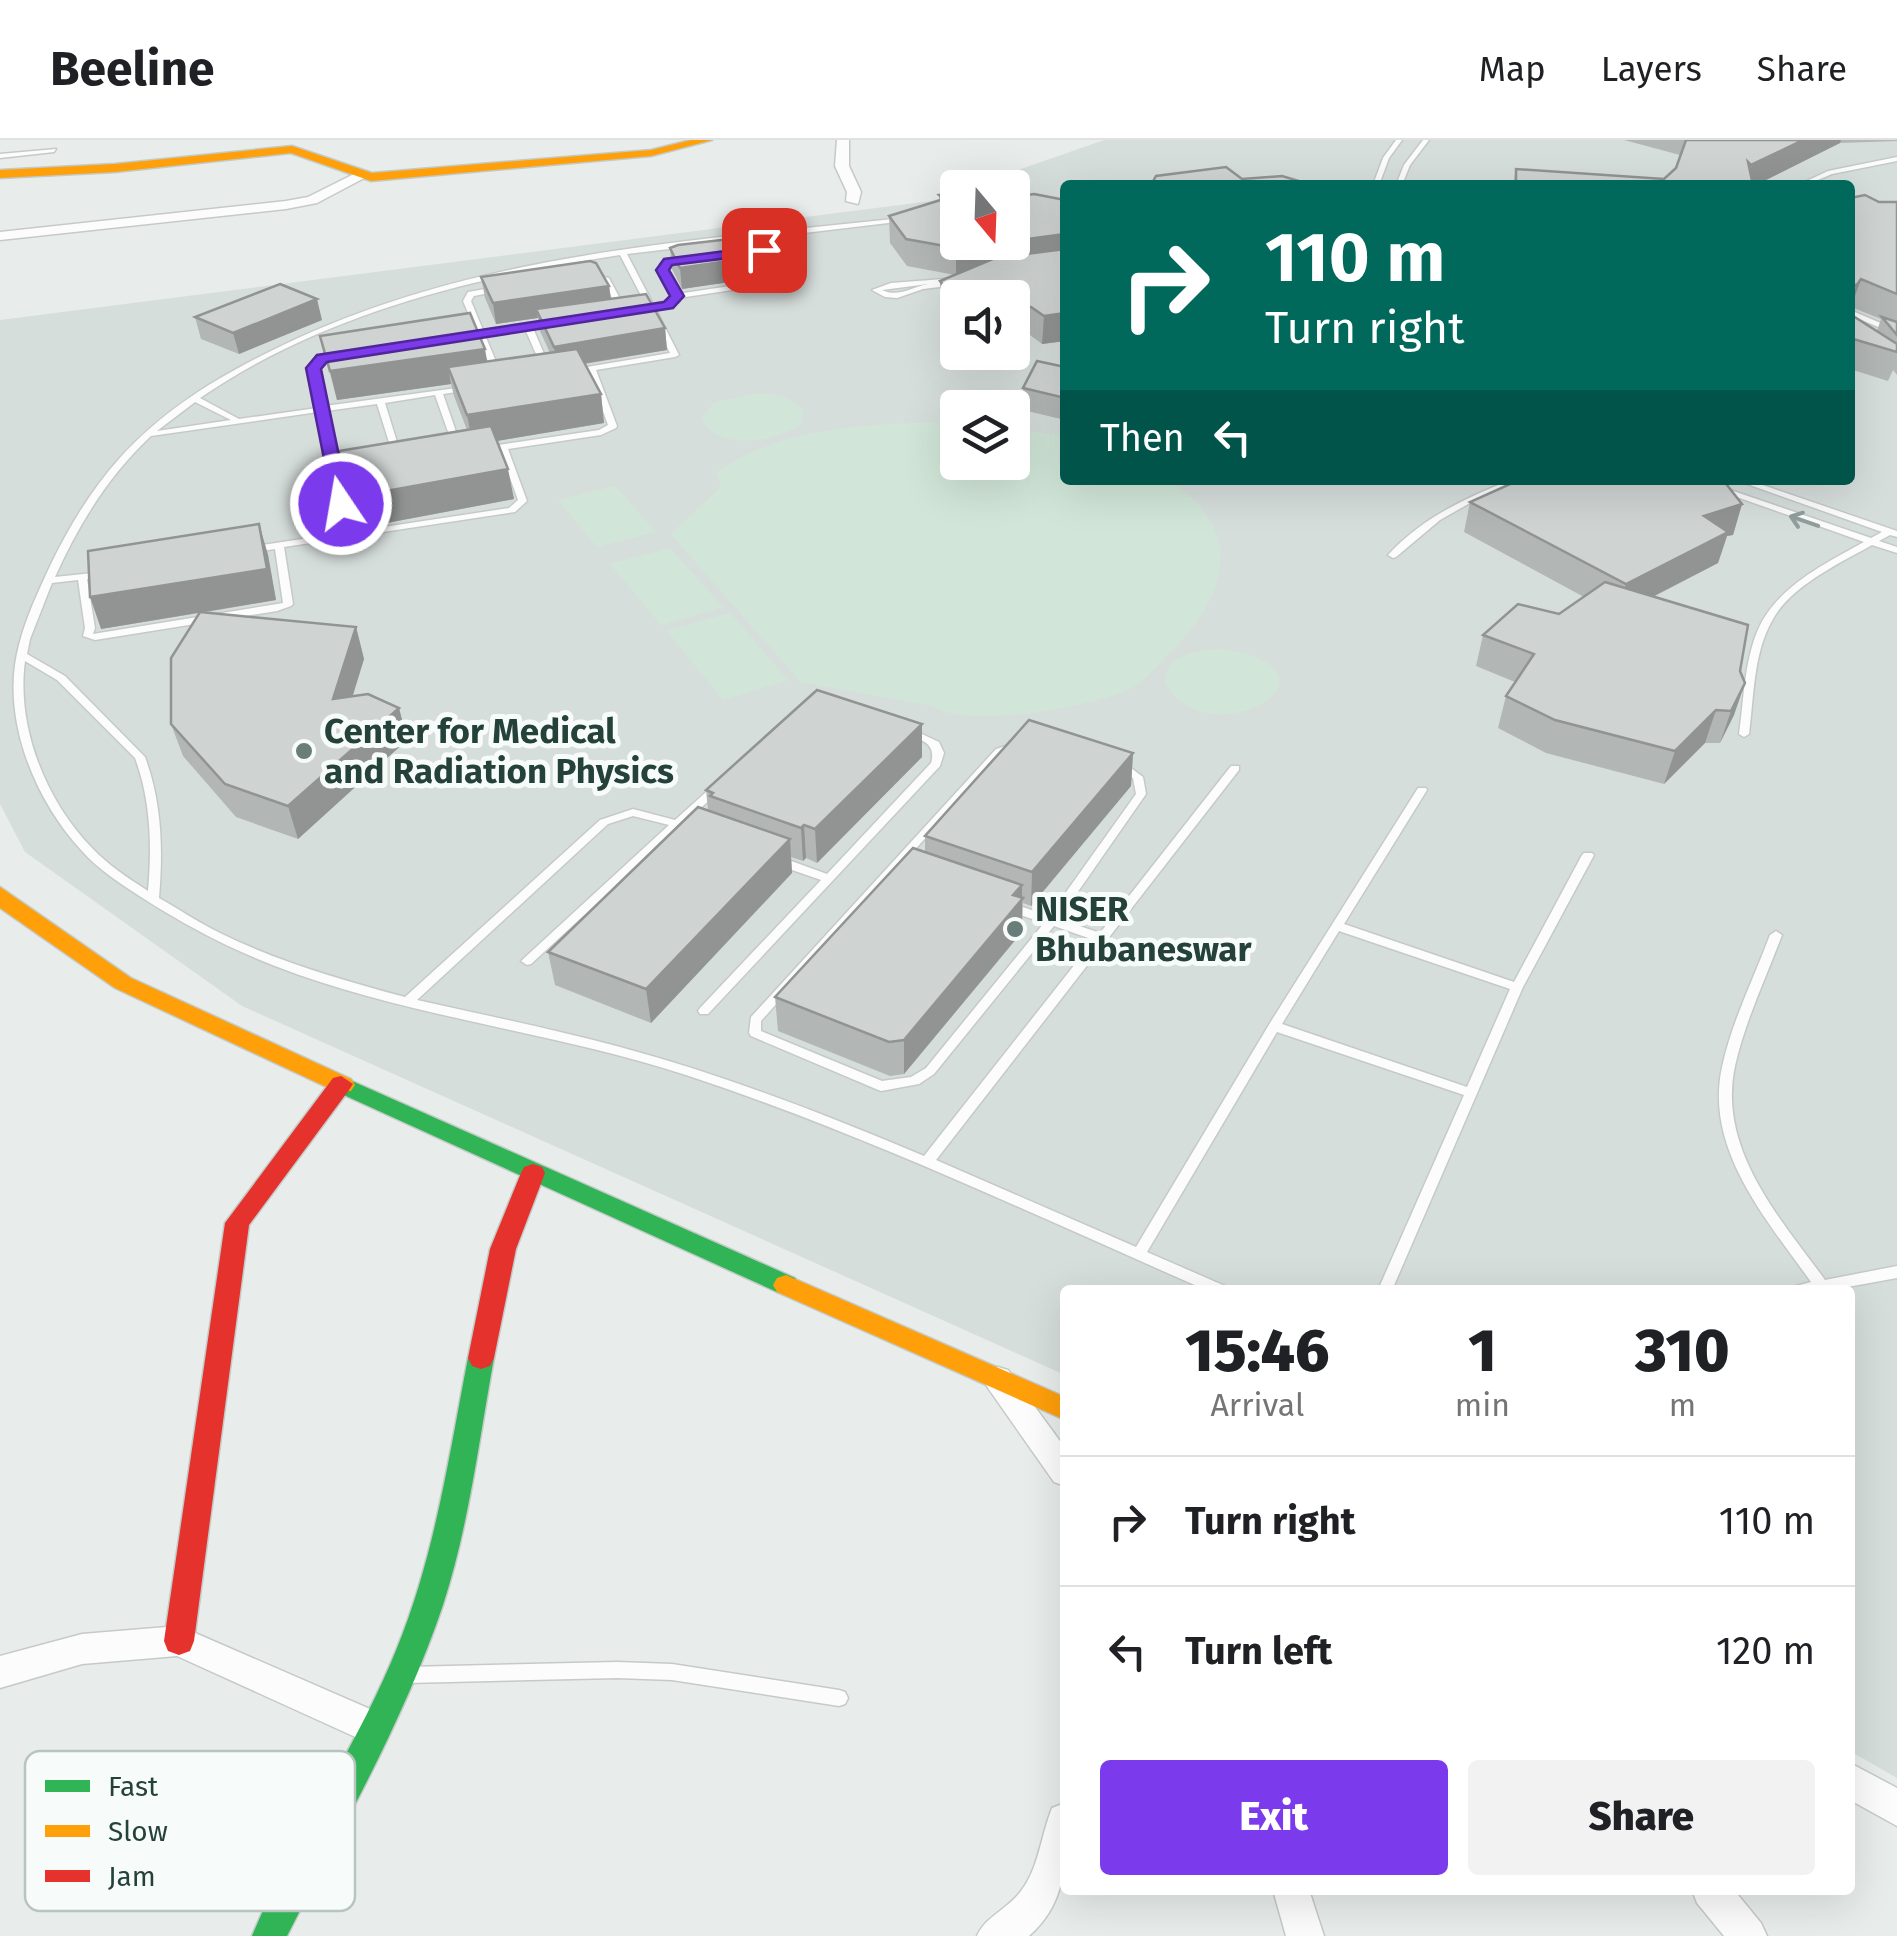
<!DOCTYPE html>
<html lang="en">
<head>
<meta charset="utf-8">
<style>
	:root { --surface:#fff; --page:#f2f2f2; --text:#202124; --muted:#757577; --line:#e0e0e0; --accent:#7c3aed }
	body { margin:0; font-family:"Fira Sans",sans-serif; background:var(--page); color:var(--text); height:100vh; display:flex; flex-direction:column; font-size:38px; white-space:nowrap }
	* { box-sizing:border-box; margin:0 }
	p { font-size:32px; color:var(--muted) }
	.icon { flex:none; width:55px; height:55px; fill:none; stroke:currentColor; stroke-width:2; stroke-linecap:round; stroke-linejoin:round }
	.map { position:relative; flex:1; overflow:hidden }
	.side { position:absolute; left:1060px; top:1145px; width:795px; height:610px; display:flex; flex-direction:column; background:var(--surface); border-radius:10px; box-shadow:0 10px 40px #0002 }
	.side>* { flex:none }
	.top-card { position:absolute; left:1060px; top:40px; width:795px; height:305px; border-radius:10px; box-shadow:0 10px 40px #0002; background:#00695c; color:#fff; overflow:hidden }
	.needle { width:65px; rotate:161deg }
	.controls { position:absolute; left:940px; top:30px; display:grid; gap:20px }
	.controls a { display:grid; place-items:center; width:90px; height:90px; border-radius:10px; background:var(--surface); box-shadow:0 10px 40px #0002; font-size:50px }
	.pin { position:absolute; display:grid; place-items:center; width:85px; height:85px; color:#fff; margin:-42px; border-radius:20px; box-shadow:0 5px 15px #0006 }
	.me { position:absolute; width:110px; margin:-55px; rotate:348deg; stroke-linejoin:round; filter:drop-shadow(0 0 8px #0008) }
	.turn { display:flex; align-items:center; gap:35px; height:210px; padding:0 40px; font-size:45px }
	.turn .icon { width:130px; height:130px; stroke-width:2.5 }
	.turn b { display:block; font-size:70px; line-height:85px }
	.then { display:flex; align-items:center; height:95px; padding:0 40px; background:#0003; gap:20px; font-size:38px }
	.eta { display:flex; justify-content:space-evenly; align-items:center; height:170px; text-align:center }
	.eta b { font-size:60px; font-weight:800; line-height:70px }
	.primary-button { display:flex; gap:20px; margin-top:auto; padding:20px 40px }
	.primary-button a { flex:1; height:115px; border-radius:10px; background:var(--accent); color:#fff; font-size:40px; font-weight:800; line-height:115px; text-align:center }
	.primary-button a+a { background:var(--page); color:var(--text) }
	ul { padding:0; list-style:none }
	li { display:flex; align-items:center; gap:30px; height:130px; padding:0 40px; border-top:2px solid var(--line) }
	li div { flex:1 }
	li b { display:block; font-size:38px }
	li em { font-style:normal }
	header { display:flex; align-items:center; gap:60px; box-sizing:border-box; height:140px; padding:0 50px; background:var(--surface); border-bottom:2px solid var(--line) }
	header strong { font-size:48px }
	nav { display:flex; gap:55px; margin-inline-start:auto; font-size:35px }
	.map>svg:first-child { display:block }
</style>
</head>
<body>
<header>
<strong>Beeline</strong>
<nav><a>Map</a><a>Layers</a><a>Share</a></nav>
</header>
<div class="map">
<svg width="1897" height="1796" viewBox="0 0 1897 1796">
	<rect width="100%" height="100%" fill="#e8edeb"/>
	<path fill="#d6dedb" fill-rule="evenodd" d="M1104,0H1897V1638L1850,1611V1150H1065V1235L242,866L25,712L0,664V180L931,61L957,52L958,102H1012V48L969,47ZM1065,45H1850V340H1065ZM958,158H1012V212H958ZM958,268H1012V322H958Z"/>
	<g fill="#d1e6d8">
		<path d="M760,253L788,258L804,270L801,284C777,301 714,313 702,277L715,262Z"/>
		<path d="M953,282L957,283L958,322H1012L1013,288L1065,297V340H1168C1249,390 1226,460 1167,515C1157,525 1146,540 1133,547C1099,566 964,590 933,566L801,542L671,394L721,347L716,333C783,285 874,284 953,282Z"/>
		<path d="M615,346L656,392L597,407L558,360Z"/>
		<path d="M670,408L723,467L661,485L610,424Z"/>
		<path d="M730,473L788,540L723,560L667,491Z"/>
		<path d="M1221,509C1363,530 1207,622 1165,542C1168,513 1197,511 1221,509Z"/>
	</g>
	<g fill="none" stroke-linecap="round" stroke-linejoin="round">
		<g stroke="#c5cac8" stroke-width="3">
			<g id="lane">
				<path d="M1396,0H1402L1389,18L1379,45H1373L1383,18Z"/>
				<path d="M1423,0H1429L1410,25L1402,45H1396L1404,25Z"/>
				<path d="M56,9L54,12L0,18V14Z"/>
				<path d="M1897,17V21L1832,34L1806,45H1798L1828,31Z"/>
				<path d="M903,78L906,80L905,81L627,114L653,164L672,159L660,124L687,116H690V120L667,127L677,154L777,139L778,138L765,114L752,109L756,107L771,111L786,138L779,143L679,158V162L655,168L679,215L675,217L596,230L617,286L616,288L601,295L508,309L527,361L515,372L284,407L293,464L291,466L277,471L95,500L83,496L85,488L78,440L52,443L30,499L27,514L65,536L145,617C162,663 163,710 159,758C179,769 199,783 220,793C279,822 342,840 405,857L600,680L633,669L675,680L715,644H723L724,646L723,648L684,683V687L679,688L531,824L527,825L521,821L669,685L633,676L608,684L417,860C484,875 553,889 620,907C724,935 825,974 924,1016L1094,800L1054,786L934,934L919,944L881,951L876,949L751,896L749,893L751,877L996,609L1031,598H1041L1131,628L1143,637L1146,654L1059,779L1100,793L1231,626H1239V630L936,1020L1136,1107L1270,883L1418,648H1426L1427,650L1344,784L1514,842L1582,715L1584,713H1592L1594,715L1523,847L1392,1150H1378L1464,955L1277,892L1147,1112L1225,1146L1227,1150H1206C1035,1075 864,994 686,935C551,891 407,877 275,826C228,808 183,784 141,757C121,744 99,730 82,711C33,658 0,575 19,505C26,477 39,450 51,424C69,387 91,350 119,319C161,272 214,239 271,211C467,113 688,101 903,78ZM620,115L646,165L633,170L637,172L648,169L670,213L569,230V234L589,232L608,285L599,290L492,306V310H500L518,360L509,368L351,392L326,271L377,264L393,315L397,318L401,315L385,263L435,255L453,306L457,309L461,306L443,254L471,250V246L325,266L317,228L325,220L343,216V212H340L319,216L309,228L317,268L239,279L200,258C324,173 474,137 620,115ZM195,262L231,280L157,291ZM318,272L342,393L249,407L244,410L249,413L275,409L283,463L93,494L95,488L87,439L102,438L107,435L102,432L55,437C79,384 108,336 151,296ZM25,521L57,540L135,618C151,661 152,706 148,751C128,738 108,725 92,708C46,661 16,587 25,521ZM1032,604H1040L1123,632L1133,638L1136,654L1049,776L1014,764H1006L1004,767L1006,770L1044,783L926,928L911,937L882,941L761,891V881L991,625L1004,613ZM1339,791L1510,849L1467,947L1282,884Z"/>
				<path d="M587,134L609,138L626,170L625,172H619L603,141L587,138Z"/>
				<path d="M957,138L961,140L956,145L923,149L897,158L885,157L872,150L891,143ZM928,144C912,147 898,158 882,150Z"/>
				<path d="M496,147L500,149L499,151L474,156L471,161L483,190L556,181V185L533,188L551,230L550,232L543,230L525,189L485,195L502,236L498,238L494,236L477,195L464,197L460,195L476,191L463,161L468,152Z"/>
				<path d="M1850,170L1897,190V195L1850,175Z"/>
				<path d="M1511,340H1523L1470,363L1440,380L1396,417L1393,418L1388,415C1422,378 1465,358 1511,340Z"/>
				<path d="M1689,340H1701L1871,398L1882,392L1736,340H1748L1897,391V397L1890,395L1879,401L1897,407V413L1872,405C1840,423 1791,446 1773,479C1753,513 1754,557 1749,594L1744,597L1739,594C1744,560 1744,524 1757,492C1775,448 1824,424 1864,402Z"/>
				<path d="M907,587L939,602L944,613L940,626L708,874H700L698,871L700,868L821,740L775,724L773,721L775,718H783L827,734L931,623C937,602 920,600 903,592V588Z"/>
				<path d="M1776,791L1782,795C1766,838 1745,881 1735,926C1717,1009 1780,1078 1825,1140L1897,1126V1138L1831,1150H1794L1796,1146L1811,1142C1767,1080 1704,1009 1722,927C1732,881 1754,838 1770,795Z"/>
				<path d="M617,1522L672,1524L839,1550L845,1552L848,1558L845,1564L839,1566L672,1540L617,1538L408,1543L402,1541L400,1535L402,1529L408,1527Z"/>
			</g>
		</g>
		<g stroke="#c5cac8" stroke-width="3">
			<g id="street">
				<path d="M837,0H849V26L861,52L858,64L846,61L847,52L835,26Z"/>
				<path d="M356,33L368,36L317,63L286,69L0,100V92L286,61L308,57Z"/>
				<path d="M998,1227L1008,1230L1065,1308V1346L1054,1342L988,1248L983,1239L988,1230Z"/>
				<path d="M179,1486L386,1576L391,1588L386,1600L374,1604L362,1600L177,1516L82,1524L0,1548V1516L82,1494Z"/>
				<path d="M1850,1623L1897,1648V1686L1850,1660Z"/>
				<path d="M1065,1663C1065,1714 1071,1759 1029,1796H977C986,1776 1008,1769 1021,1751C1039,1728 1041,1695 1052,1668Z"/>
				<path d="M1273,1750H1309L1324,1796H1286Z"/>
				<path d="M1692,1750H1734L1761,1783L1767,1796H1724L1697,1763Z"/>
			</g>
		</g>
		<g stroke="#c3cbc8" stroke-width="3">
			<g id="fast">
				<path d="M343,937L795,1138L799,1145L795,1152L786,1155L777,1152L335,951L331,945Z"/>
				<path d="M481,1207L490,1210L494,1218C479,1300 469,1385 443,1465C404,1581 342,1687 287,1796H252C293,1697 357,1608 397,1508C435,1415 449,1316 468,1218L472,1210Z"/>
			</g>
		</g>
		<g stroke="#c3cbc8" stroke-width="3">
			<g id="slow">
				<path d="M691,0H712L651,16L371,41L291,13L115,32L0,38V30L115,24L292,6L372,33L651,10Z"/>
				<path d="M0,747L131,838L351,939L355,945L351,951H335L115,848L0,768Z"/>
				<path d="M786,1135L1065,1257V1280L777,1152L773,1145L777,1138Z"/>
			</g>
		</g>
		<g stroke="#c3cbc8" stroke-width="3">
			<g id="jam">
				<path d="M341,936L353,944L349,950L249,1085L194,1501L190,1511L179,1515L168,1511L164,1501L225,1083L333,938Z"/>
				<path d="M533,1024L542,1027L545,1033L516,1109L494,1218L490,1226L481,1229L472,1226L468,1218L490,1109L521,1033L524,1027Z"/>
			</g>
		</g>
		<use href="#lane" fill="#fcfcfc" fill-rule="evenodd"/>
		<use href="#street" fill="#fcfcfc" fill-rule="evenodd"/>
		<use href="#fast" fill="#30b455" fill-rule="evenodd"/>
		<use href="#slow" fill="#ff9f0a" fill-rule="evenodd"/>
		<use href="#jam" fill="#e5322d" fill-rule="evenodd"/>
	</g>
	<g fill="#b2b6b5">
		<path d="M1624,0H1897V1L1840,3L1756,45H1513L1516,29L1664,39L1676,28L1680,15Z"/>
		<path d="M958,51V102L1065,60V201L1042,204L1030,195L1012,196V158H958V190L940,169V141L955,135L907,126L890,103L889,76L939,61V55Z"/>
		<path d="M1850,58L1879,62H1897V235L1893,230L1888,241L1850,229V174L1877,191L1881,179L1851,167L1850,169Z"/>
		<path d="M670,108L771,136L682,149L672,129Z"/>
		<path d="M481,137L609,146L611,158L665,188L667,210L585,224L601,254L604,283L497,301L514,359L360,388L339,311L467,290L454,256L451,244L337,260L320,196L487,223L550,213L540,191L538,178L496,184L485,158Z"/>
		<path d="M195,177L322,180L239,214L201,199Z"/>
		<path d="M1065,227V280L1023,270V248Z"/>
		<path d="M1470,362L1742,364L1733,395L1727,396L1718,423L1653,457L1740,531L1734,575L1720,603H1705L1664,644L1546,613L1498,588L1506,556L1515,542L1476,526L1483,495L1559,474L1584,457L1464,392Z"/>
		<path d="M259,384L268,415L276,460L201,473L356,487L364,519L352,556L399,568L407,600L298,699L236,677L183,616L171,584L199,473L101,489Z"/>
		<path d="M922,584V617L817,723L806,718L803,721L791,717L792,733L651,883L555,845L548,812L708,670L706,650Z"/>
		<path d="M1133,613L1131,646L1031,766L1023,763L1022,792L904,934L890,936L778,891L775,857L925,712V696Z"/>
	</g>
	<g fill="#919493">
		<path d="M1803,0H1841L1840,3L1756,45H1746L1751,25Z"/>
		<path d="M1065,94V121L956,135V108L1012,102V101Z"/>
		<path d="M769,115L771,136L682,149L680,128Z"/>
		<path d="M1861,139L1851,167L1850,169V163L1856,146Z"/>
		<path d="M609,146L612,167L536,169L538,178L496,184L493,163Z"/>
		<path d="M317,159L322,180L239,214L233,193Z"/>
		<path d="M1065,173V201L1042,204L1044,176Z"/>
		<path d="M665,188L667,210L557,228L554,207Z"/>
		<path d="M485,209L490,238L448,227L451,244L337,260L330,231Z"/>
		<path d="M601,254L604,283L473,305L467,275Z"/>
		<path d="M508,329L514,359L360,388L353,357Z"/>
		<path d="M1742,364L1733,395L1727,396L1718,423L1617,475L1626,444L1704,376Z"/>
		<path d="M259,384L268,415L276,460L101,489L90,457Z"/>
		<path d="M356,487L364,519L342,591L333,559Z"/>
		<path d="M1745,543L1734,575L1720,603L1731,571Z"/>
		<path d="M399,568L407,600L298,699L288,666Z"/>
		<path d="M1716,570L1705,603L1664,644L1675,611Z"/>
		<path d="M922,584V617L817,723L815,689Z"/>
		<path d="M1133,613L1131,646L1031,766L1032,732Z"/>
		<path d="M804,685L806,718L803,721L801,688Z"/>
		<path d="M790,699L792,733L651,883L646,849Z"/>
		<path d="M1022,745V792L904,934V900Z"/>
	</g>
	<g fill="#cfd4d2" stroke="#919493" stroke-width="2.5">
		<path d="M1686,0H1803L1751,25L1748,22L1753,45H1516V29L1664,39L1676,28Z"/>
		<path d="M1226,27L1242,39L1282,36L1312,45H1151L1156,36Z"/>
		<path d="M958,51V102H1000L956,108L906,99L889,76L944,59L939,55Z"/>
		<path d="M1034,54L1065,60V94L1012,101V57Z"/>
		<path d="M1865,55L1879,62H1897V154L1861,139L1856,146L1850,140V58Z"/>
		<path d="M756,96L769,115L680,128L670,108L678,105Z"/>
		<path d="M1065,109V173L1044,176L1031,167L1012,168V158H958V162L940,141L995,118Z"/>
		<path d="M590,121L596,123L609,146L493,163L481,137Z"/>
		<path d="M280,144L317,159L233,193L195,177Z"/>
		<path d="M646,154L665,188L554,207L536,169Z"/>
		<path d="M470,173L485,209L330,231L320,196Z"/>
		<path d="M1850,174L1897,204V212L1850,198Z"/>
		<path d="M1882,177L1897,182V195Z"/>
		<path d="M577,209L601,254L467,275L448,227Z"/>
		<path d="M1037,221L1065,227V258L1023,248Z"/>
		<path d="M491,286L508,329L353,357L339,311Z"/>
		<path d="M1519,340H1723L1742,364L1704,376L1728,392L1626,444L1470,362Z"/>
		<path d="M259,384L267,429L90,457L88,411Z"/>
		<path d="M1605,442L1748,485L1740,531L1745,543L1731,571L1716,570L1675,611L1555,580L1506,556L1534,514L1483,495L1518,464L1559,474Z"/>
		<path d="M200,472L356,487L333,559L368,554L399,568L288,666L225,644L171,584V518Z"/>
		<path d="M817,550L922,584L815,689L804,685L801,688L710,656L713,653L706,650Z"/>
		<path d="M1029,580L1133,613L1032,732L925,696Z"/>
		<path d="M698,667L790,699L646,849L548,812Z"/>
		<path d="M913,708L1022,745L1013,755L1023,758L904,900L889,902L775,857Z"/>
	</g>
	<defs><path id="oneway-shaft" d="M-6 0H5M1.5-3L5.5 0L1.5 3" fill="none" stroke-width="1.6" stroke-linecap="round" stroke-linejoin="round" transform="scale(2.5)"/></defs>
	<use stroke="#909f9b" href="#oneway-shaft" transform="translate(1804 381) rotate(-161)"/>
	<path fill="#7c3aed" stroke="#51269a" stroke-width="2.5" d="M764,106L770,110L769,113L672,125L669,130L684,156L673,168L327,222L321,229L349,364L341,369L333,364L306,228L317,215L664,162L670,156L656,130L664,119Z"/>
	<g fill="#697e78" stroke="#f7fbf9" stroke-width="4">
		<circle cx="304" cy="611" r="10"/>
		<circle cx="1015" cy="789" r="10"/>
	</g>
	<g text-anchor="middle" stroke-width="10" stroke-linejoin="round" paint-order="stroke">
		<g font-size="35" font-weight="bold" fill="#24423a" stroke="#f7fbf9" text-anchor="start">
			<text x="324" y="603">Center for Medical<tspan x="324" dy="40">and Radiation Physics</tspan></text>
			<text x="1035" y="781">NISER<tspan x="1035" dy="40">Bhubaneswar</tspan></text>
		</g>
	</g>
	<rect x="25" y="1611" width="330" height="160" rx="15" fill="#f7fbf9" stroke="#b8c4c0" stroke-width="2.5"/>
	<rect x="45" y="1640" width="45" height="12" fill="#30b455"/>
	<rect x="45" y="1685" width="45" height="12" fill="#ff9f0a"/>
	<rect x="45" y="1730" width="45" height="12" fill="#e5322d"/>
	<g font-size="28" fill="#24423a">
		<text x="108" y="1656">Fast</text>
		<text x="108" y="1701">Slow</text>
		<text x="108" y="1746">Jam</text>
	</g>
</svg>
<div class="controls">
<a><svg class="needle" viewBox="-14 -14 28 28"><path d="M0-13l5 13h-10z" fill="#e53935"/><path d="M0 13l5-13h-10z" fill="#757577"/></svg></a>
<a><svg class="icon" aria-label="sound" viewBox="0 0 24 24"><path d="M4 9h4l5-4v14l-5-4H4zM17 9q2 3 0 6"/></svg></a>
<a><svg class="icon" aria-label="layers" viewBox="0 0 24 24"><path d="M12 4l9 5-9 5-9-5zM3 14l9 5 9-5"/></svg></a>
</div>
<div class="pin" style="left:764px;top:110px;background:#d93025"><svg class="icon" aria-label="arrive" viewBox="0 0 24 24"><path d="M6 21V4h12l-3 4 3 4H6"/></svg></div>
<svg class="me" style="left:341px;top:364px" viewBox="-20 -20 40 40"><circle r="17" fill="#7c3aed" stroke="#fff" stroke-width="3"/><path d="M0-11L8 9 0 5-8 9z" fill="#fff"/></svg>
<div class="top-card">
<div class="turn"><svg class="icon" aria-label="right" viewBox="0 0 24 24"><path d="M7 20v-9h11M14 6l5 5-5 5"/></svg><div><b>110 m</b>Turn right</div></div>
<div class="then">Then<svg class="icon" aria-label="left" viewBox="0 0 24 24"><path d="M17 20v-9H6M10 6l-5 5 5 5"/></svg></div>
</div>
<section class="side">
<div class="eta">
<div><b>15:46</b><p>Arrival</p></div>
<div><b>1</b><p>min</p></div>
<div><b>310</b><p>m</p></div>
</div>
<ul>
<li><svg class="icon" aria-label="right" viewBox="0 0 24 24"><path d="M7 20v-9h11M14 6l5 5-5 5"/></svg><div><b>Turn right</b></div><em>110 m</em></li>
<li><svg class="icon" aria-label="left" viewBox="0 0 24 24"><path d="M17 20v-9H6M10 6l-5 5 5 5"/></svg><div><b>Turn left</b></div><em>120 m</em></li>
</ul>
<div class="primary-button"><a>Exit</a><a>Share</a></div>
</section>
</div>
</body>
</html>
